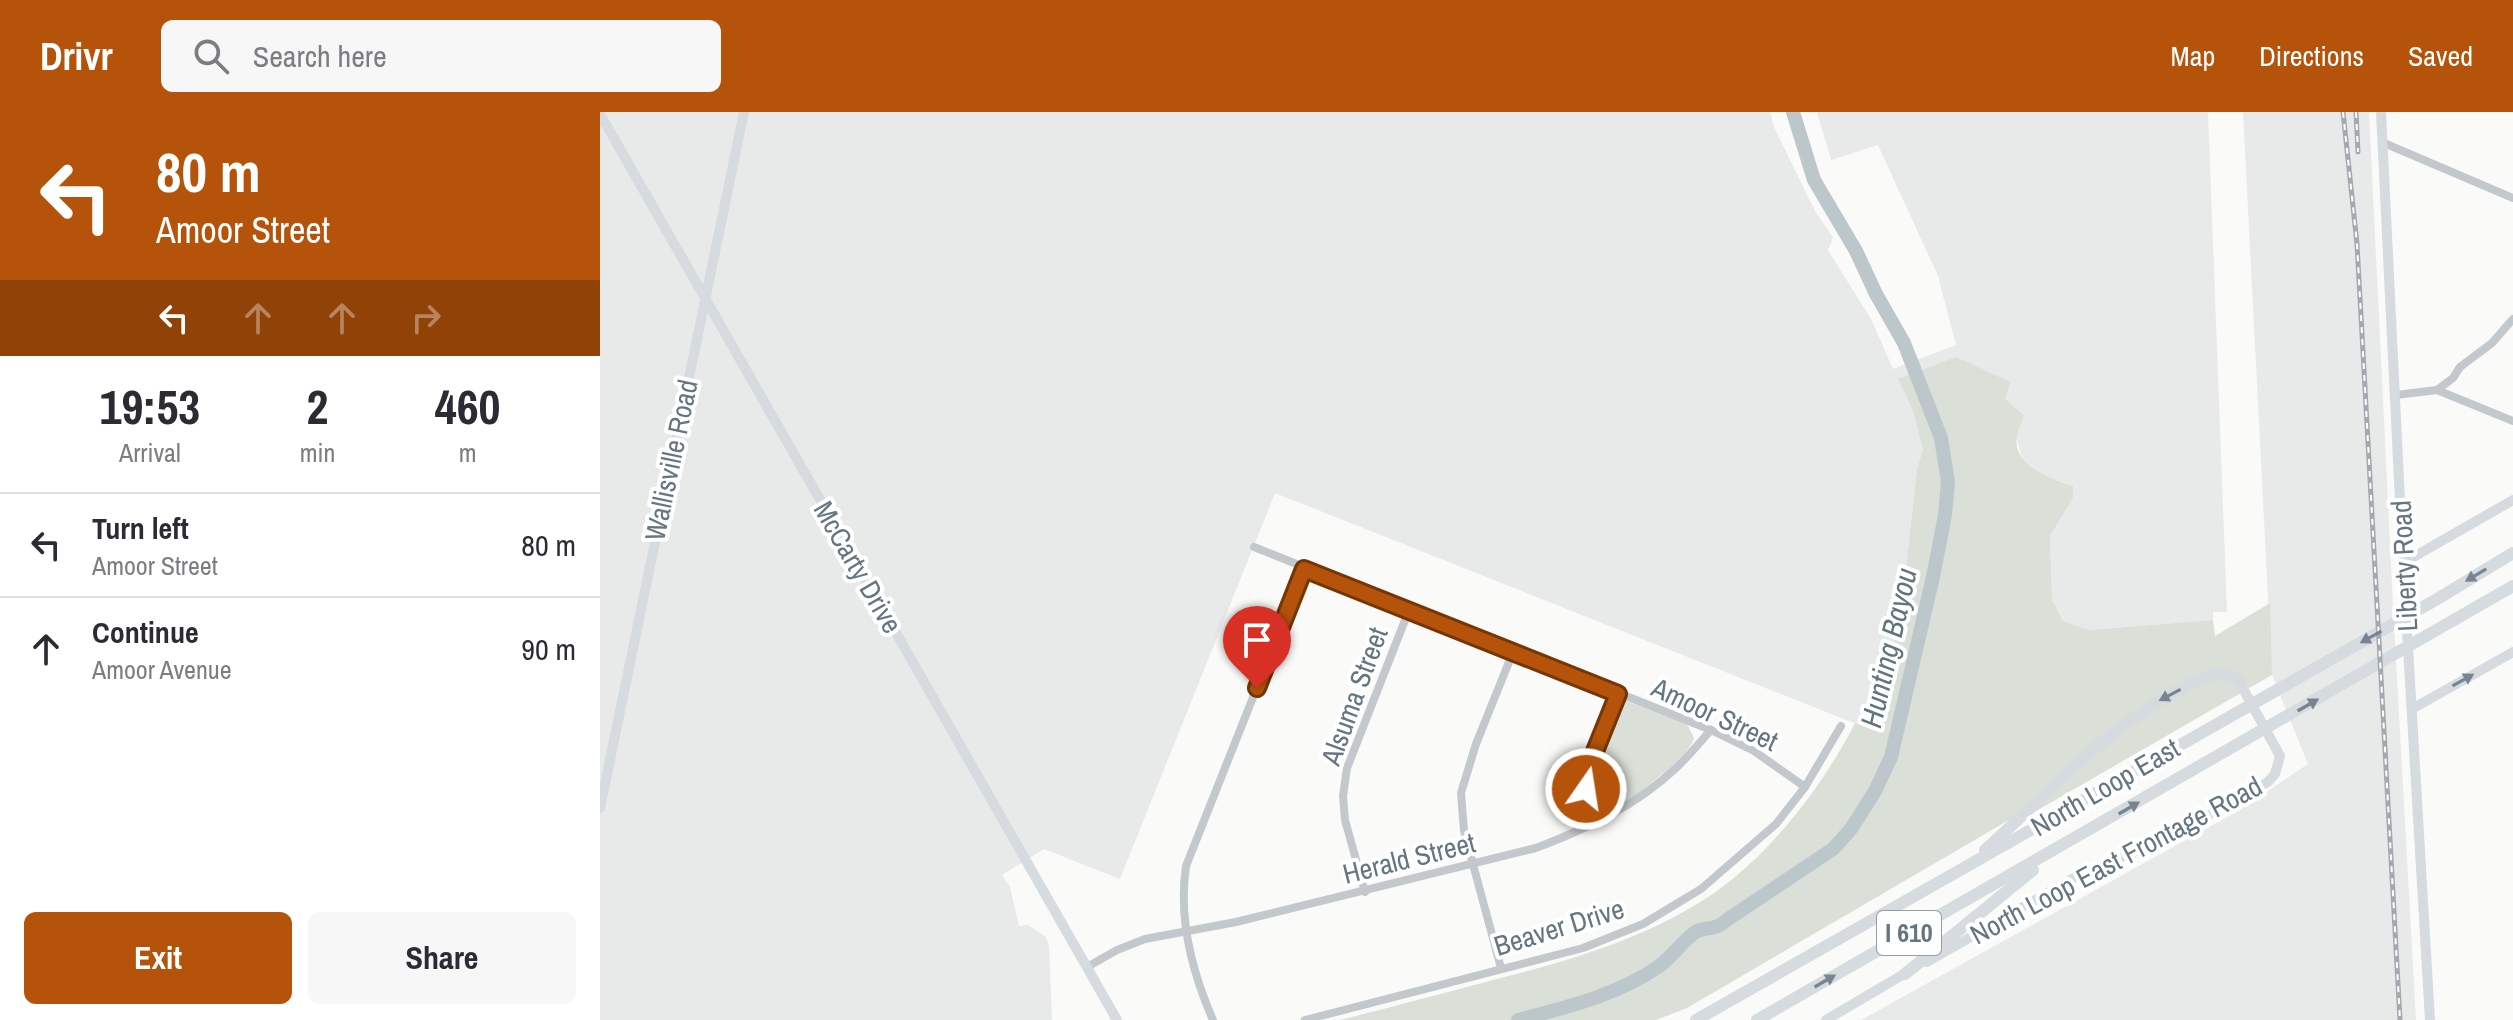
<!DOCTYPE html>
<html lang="en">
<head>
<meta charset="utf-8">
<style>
	:root { --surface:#fff; --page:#f7f7f7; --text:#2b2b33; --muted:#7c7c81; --line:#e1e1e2; --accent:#b45309 }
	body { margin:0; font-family:"Archivo Narrow",sans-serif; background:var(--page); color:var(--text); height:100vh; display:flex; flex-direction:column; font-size:30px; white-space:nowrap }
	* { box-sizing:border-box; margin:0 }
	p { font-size:26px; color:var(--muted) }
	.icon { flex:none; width:44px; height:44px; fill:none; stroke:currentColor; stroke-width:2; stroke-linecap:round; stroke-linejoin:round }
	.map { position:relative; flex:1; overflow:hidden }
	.details { display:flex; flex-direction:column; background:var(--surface); width:600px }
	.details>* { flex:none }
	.guide { background:#b45309; color:#fff; overflow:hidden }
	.pin { position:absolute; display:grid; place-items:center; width:68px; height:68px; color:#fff; margin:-82px -34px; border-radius:50% 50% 50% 0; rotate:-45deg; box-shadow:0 0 8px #0007 }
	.pin .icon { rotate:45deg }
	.me { position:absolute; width:88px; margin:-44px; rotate:13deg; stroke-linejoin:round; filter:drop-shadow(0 0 6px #0008) }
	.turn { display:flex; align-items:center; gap:28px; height:168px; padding:0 24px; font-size:36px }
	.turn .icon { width:104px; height:104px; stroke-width:2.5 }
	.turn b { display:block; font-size:56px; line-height:68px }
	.lanes { display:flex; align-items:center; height:76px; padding:0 24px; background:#0003; justify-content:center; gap:40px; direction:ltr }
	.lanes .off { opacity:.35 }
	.eta { display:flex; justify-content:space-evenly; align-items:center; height:136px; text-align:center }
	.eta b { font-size:48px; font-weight:700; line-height:56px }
	.primary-button { display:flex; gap:16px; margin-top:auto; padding:16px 24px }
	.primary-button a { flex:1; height:92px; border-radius:12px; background:var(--accent); color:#fff; font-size:32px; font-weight:700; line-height:92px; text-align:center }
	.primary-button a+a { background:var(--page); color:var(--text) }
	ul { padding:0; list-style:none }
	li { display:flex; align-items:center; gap:24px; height:104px; padding:0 24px; border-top:2px solid var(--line) }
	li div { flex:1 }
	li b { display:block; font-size:30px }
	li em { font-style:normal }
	header { display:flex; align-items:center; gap:48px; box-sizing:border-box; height:112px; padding:0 40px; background:var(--accent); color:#fff }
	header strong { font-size:38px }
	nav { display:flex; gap:44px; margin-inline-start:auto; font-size:28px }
	.search { width:560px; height:72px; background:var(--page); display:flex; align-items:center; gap:20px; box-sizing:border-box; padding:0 28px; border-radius:12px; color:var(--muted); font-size:30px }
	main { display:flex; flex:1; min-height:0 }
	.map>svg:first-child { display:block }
</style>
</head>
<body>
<header>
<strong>Drivr</strong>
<div class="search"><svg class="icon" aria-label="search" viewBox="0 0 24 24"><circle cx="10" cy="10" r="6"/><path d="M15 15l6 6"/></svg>Search here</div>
<nav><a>Map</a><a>Directions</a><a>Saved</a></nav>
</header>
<main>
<section class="details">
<div class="guide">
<div class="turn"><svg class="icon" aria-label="left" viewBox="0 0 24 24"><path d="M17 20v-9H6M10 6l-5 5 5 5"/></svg><div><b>80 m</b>Amoor Street</div></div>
<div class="lanes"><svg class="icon" aria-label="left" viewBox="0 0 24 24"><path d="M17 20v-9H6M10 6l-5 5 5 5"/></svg><svg class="icon off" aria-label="ahead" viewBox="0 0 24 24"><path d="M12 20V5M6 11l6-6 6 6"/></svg><svg class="icon off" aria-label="ahead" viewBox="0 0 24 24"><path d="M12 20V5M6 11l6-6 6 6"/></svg><svg class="icon off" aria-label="right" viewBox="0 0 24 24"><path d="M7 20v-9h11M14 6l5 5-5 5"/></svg></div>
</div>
<div class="eta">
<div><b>19:53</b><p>Arrival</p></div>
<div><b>2</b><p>min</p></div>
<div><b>460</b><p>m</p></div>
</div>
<ul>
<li><svg class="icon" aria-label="left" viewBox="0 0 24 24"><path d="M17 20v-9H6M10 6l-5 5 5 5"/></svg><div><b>Turn left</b><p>Amoor Street</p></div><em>80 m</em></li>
<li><svg class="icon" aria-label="ahead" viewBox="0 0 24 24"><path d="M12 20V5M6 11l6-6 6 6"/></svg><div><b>Continue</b><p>Amoor Avenue</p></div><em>90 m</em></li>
</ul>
<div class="primary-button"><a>Exit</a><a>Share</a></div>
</section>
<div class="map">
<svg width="1913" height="908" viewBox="0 0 1913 908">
	<rect width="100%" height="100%" fill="#fafaf8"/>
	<g fill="#e8e9e9">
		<path d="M0,0H1170L1174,15L1215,99L1233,125L1228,138L1271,207L1293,257L1356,233L1338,164L1278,33L1231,48L1217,0H1608L1627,500H1613V508L1489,518L1463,509L1452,487L1450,424L1473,386V374L1440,362L1423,348L1416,326L1298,267L1313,299L1323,338L1317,358L1301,503L1274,619L675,381L520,767L444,737L402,763L410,775L419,814L428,813L446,825L449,834L452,908H0Z"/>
		<path d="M1643,0H1769L1793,494L1816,908H1261L1638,699L1708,652L1672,563Z"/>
	</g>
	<g fill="#dadfd7">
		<path d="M1356,245L1410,270L1405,287L1424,304C1422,310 1418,317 1417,323C1411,354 1451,366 1473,374V386L1450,424L1452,487L1463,509L1489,518L1613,508L1615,524L1670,491L1672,563L1431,702L1414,705L1087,896L1056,908H740C791,895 842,882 893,868C972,848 1049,826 1117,779C1173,739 1224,672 1255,611L1274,618L1301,503L1317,357L1323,338L1313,299L1298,267Z"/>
		<path d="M1024,588L1087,612L1094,626C1088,643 1069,656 1056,667C1041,679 1002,717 994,684C992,673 991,664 994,653C1000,634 1009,614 1017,595Z"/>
	</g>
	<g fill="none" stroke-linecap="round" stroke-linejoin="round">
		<path stroke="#bbc7cb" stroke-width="14" d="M918,908C967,895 1015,884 1058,855C1072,845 1081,831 1094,821C1106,813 1113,821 1128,807L1233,737L1251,717L1275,679L1291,645L1333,465L1345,403L1348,370L1341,326L1304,231L1276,182L1256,139L1214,68L1193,0"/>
		<g stroke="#c3c8cc" stroke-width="8">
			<path d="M1784,31L1913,86"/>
			<path d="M1837,278L1853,266L1860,255L1892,231L1913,207"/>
			<path d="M1796,283L1837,278L1913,309"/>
			<path d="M654,435L1111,618L1154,639L1205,675"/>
			<path d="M996,711L986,677L989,654L1018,582"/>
			<path d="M765,780L745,708L743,684L747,656L809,498"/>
			<path d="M487,855L517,838L545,827L636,810L936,736C988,716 1036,694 1077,655C1089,644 1100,630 1111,618"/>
			<path d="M901,856L864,719L861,681L876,632L913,540"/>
			<path d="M613,908C592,860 578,807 586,754L704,457"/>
			<path d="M705,908L983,836L1043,812L1101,777L1176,712L1205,675L1241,614"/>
		</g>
		<g stroke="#d6dbdf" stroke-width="10">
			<path d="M1781,0L1803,451L1830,908"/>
			<path d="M0,2L517,908"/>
			<path d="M1803,451L1913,388"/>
			<path d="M1812,597L1913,540"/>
			<path d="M0,696L144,0"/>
			<path d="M1327,850L1474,766L1573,723L1668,670L1675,662L1680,644L1640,571"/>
			<path d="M1226,908L1309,859"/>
		</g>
		<g stroke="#d6dbdf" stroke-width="12">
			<path d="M1385,738C1449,681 1502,619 1579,578C1596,569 1625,551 1640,571"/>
			<path d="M1305,862L1433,758"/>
			<path d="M1096,908L1839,486L1913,441"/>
			<path d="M1157,908L1913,474"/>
		</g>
		<g stroke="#a2aab0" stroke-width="5">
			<g id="rail">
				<path d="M1743,0L1757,132L1800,908"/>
				<path d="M1756,0L1758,40"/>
			</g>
		</g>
		<use href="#rail" stroke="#fff" stroke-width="2" stroke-dasharray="6" stroke-linecap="butt"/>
	</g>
	<defs><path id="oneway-solid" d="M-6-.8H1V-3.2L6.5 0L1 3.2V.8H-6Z" transform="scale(2)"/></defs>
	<g fill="#768591">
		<use href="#oneway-solid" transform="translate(1876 463) rotate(149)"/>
		<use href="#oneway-solid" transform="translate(1771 525) rotate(151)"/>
		<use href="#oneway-solid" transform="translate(1863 568) rotate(-29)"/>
		<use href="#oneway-solid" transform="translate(1570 583) rotate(152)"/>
		<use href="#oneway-solid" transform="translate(1708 593) rotate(-30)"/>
		<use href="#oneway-solid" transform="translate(1529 696) rotate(-30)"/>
		<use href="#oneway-solid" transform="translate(1225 869) rotate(-30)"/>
	</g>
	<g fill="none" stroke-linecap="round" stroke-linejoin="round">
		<g stroke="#753606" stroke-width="20">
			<path id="route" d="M657,576L704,457L1018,582L989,654L986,677"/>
		</g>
		<use href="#route" stroke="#b45309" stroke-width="14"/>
	</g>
	<g text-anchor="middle" stroke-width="8" stroke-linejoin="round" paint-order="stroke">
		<rect fill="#fff" stroke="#939fa8" stroke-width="2" x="1277" y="799" width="64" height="44" rx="6"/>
		<g font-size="26" font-weight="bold" fill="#657683">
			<text x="1309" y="830">I 610</text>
		</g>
		<g font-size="28" fill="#657683" stroke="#fff">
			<text transform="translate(71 348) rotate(-78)" y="10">Wallisville Road</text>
			<text transform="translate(1804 454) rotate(-93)" y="10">Liberty Road</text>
			<text transform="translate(258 455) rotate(60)" y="10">McCarty Drive</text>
			<text transform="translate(754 584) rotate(-70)" y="10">Alsuma Street</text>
			<text transform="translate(1115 602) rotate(25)" y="10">Amoor Street</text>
			<text transform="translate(1505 675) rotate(-30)" y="10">North Loop East</text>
			<text transform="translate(809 746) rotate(-14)" y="10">Herald Street</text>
			<text transform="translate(1516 748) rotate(-28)" y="10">North Loop East Frontage Road</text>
			<text transform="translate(959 815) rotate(-17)" y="10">Beaver Drive</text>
		</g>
		<g font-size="30" font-style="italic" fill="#60757c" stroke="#fff">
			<text transform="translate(1289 536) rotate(-77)" y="10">Hunting Bayou</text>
		</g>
	</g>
</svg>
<div class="pin" style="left:657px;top:576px;background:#d93025"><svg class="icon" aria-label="arrive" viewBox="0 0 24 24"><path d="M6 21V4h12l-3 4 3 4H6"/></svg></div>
<svg class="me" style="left:986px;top:677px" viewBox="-20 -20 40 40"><circle r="17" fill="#b45309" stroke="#fff" stroke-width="3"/><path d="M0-11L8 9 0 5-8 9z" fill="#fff"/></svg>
</div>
</main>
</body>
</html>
